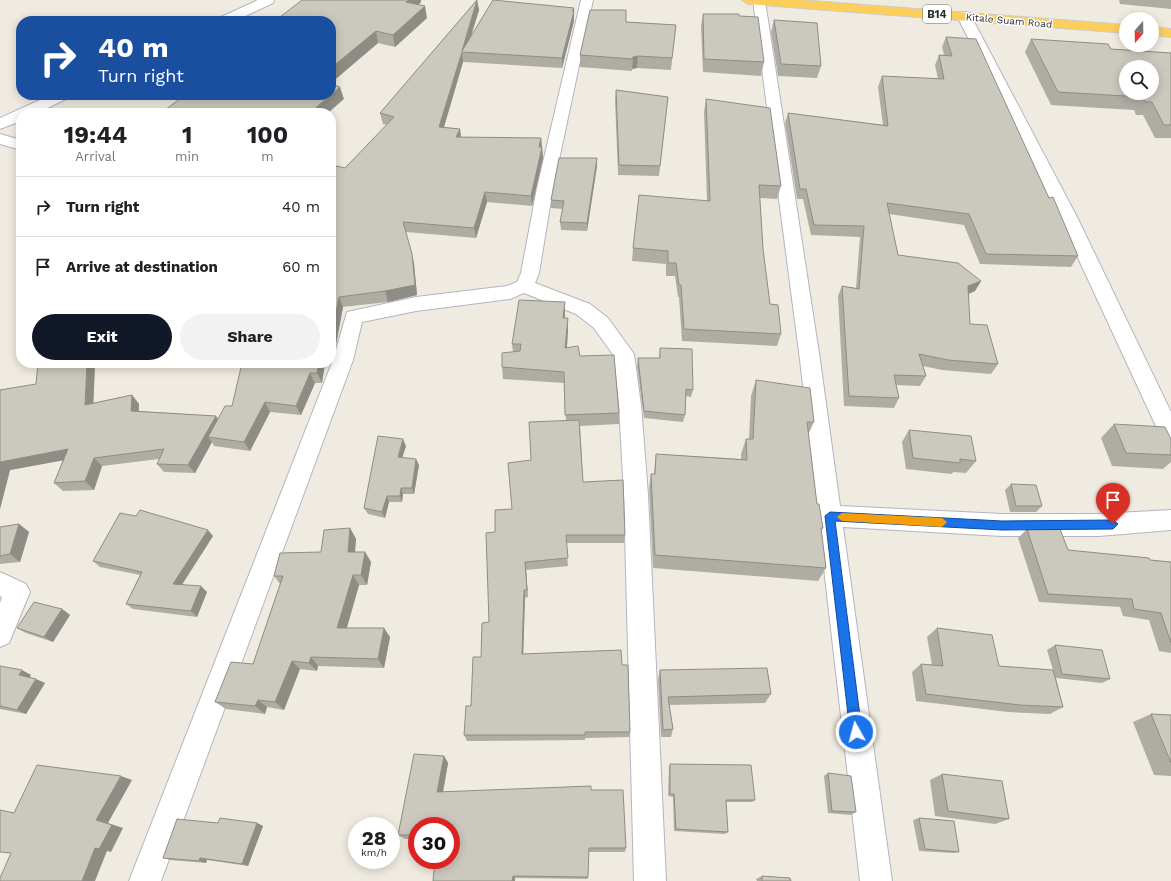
<!DOCTYPE html>
<html lang="en">
<head>
<meta charset="utf-8">
<style>
	:root { --surface:#fff; --page:#f2f2f2; --text:#202124; --muted:#757577; --line:#e0e0e0; --accent:#111827 }
	body { margin:0; font-family:"Work Sans",sans-serif; background:var(--page); color:var(--text); height:100vh; display:flex; flex-direction:column; font-size:15px; white-space:nowrap }
	* { box-sizing:border-box; margin:0 }
	p { font-size:13px; color:var(--muted) }
	.icon { flex:none; width:22px; height:22px; fill:none; stroke:currentColor; stroke-width:2; stroke-linecap:round; stroke-linejoin:round }
	.map { position:relative; flex:1; overflow:hidden }
	.drawer { position:absolute; left:16px; top:108px; width:320px; height:260px; display:flex; flex-direction:column; background:var(--surface); border-radius:16px; box-shadow:0 2px 10px #0003 }
	.drawer>* { flex:none }
	.guide { position:absolute; left:16px; top:16px; width:320px; height:84px; border-radius:16px; box-shadow:0 2px 10px #0003; background:#1a4fa0; color:#fff; overflow:hidden }
	.needle { width:26px; rotate:200deg }
	.buttons { position:absolute; left:1119px; top:12px; display:grid; gap:8px }
	.buttons a { display:grid; place-items:center; width:40px; height:40px; border-radius:50%; background:var(--surface); box-shadow:0 2px 10px #0003; font-size:20px }
	.speed { position:absolute; left:348px; top:817px; display:flex; gap:8px; font-size:20px; font-weight:700; text-align:center }
	.speed>* { display:grid; place-content:center; width:52px; height:52px; border-radius:50%; background:var(--surface); box-shadow:0 2px 10px #0003; line-height:1 }
	.speed small { font-size:10px; font-weight:400 }
	.speed .limit { border:6px solid #d22; background:#fff; color:#111 }
	.pin { position:absolute; display:grid; place-items:center; width:34px; height:34px; color:#fff; margin:-41px -17px; border-radius:50% 50% 50% 0; rotate:-45deg; box-shadow:0 0 4px #0007 }
	.pin .icon { rotate:45deg }
	.me { position:absolute; width:44px; margin:-22px; rotate:353deg; stroke-linejoin:round; filter:drop-shadow(0 0 3px #0008) }
	.turn { display:flex; align-items:center; gap:14px; height:84px; padding:0 16px; font-size:18px }
	.turn .icon { width:52px; height:52px; stroke-width:2.5 }
	.turn b { display:block; font-size:28px; line-height:34px }
	.eta { display:flex; justify-content:space-evenly; align-items:center; height:68px; text-align:center }
	.eta b { font-size:24px; font-weight:700; line-height:28px }
	.action { display:flex; gap:8px; margin-top:auto; padding:8px 16px }
	.action a { flex:1; height:46px; border-radius:24px; background:var(--accent); color:#fff; font-size:16px; font-weight:700; line-height:46px; text-align:center }
	.action a+a { background:var(--page); color:var(--text) }
	ul { padding:0; list-style:none }
	li { display:flex; align-items:center; gap:12px; height:60px; padding:0 16px; border-top:1px solid var(--line) }
	li div { flex:1 }
	li b { display:block; font-size:15px }
	li em { font-style:normal }
	.map>svg:first-child { display:block }
</style>
</head>
<body>
<div class="map">
<svg width="1171" height="881" viewBox="0 0 1171 881">
	<rect width="100%" height="100%" fill="#f0ebe0"/>
	<g fill="none" stroke-linecap="round" stroke-linejoin="round">
		<g stroke="#b4b4c2" stroke-width="2">
			<g id="minor">
				<path d="M258,0H274L273,3L235,21H217L219,18Z"/>
				<path d="M581,0H593L553,188L539,273L535,283L590,304L608,318L634,354L641,405L648,495L666,881H634L624,495L619,405L614,356L594,328L576,314L524,293L510,299L416,311L362,322L353,360L161,881H129L333,360L347,312L416,297L507,286L517,282L521,273L537,188Z"/>
				<path d="M753,0L765,1L820,360L840,506L1002,514H1099L1171,510V530L1099,536H1002L843,527L892,881H860L800,360Z"/>
				<path d="M964,12L969,13L971,16L1078,219L1171,412V444L1163,441L1160,435L1060,219L957,16L959,13Z"/>
				<path d="M51,95H70L68,98L37,113H21V121L0,129V118Z"/>
				<path d="M0,134L21,140V150L0,144Z"/>
				<path d="M0,572L26,584L30,592L9,643L0,647V603L2,597L0,596Z"/>
			</g>
		</g>
		<g stroke="#cdcdcd" stroke-width="2">
			<g id="trunk">
				<path d="M742,0H799L1126,25V33L748,4Z"/>
				<path d="M1152,27L1171,29V37L1152,35Z"/>
			</g>
		</g>
		<use href="#minor" fill="#fff" fill-rule="evenodd"/>
		<use href="#trunk" fill="#fdce5a" fill-rule="evenodd"/>
	</g>
	<g fill="#afada3">
		<path d="M477,0L479,10L471,36L574,11V21L562,68L463,62L444,127L460,129L461,137L541,138L543,158L532,206L487,202L476,238L406,232L414,264L417,295L388,302L343,307L336,344H331V171L345,168L387,125L383,124L380,113Z"/>
		<path d="M1119,0H1171V9L1120,4Z"/>
		<path d="M421,2L418,5L427,18L395,47L378,43L331,83V21H282L280,17Z"/>
		<path d="M703,14L764,62L761,76L703,72L701,27Z"/>
		<path d="M774,20L821,66L817,78L778,76L771,32Z"/>
		<path d="M626,22L676,25L671,70L637,68L632,69V71L580,67V55Z"/>
		<path d="M946,37L1049,198L1078,256L1071,267L980,264L964,225L889,214L898,255L981,281L975,291L968,294L970,324L998,364L991,374L942,370L923,366L926,376L920,386L896,385L899,398L894,408L844,406L838,296L842,286L856,288L860,237L811,235L803,199H797L785,123L788,113L883,125L878,87L882,76L938,79L935,65L939,55H944L942,47Z"/>
		<path d="M1031,39L1111,49L1171,53V138H1155L1143,115H1136L1134,110L1051,105L1025,52Z"/>
		<path d="M616,90L668,97L659,176L618,175L615,100Z"/>
		<path d="M706,99L781,186L777,199L760,198L763,249L770,304L781,334L777,346L682,341L679,297H678L675,276H666V264L632,261L633,248L707,201L704,112Z"/>
		<path d="M597,158V166L587,231L561,230L560,222L563,209L551,208V200Z"/>
		<path d="M565,302V318H568V330L567,347L580,356L619,413V424L580,426L583,482L625,535L624,543H566L568,566L526,570L528,597L525,598L523,654L622,665L630,732L629,737L585,738V740L467,741L464,735L481,657L489,622L495,532L512,509L531,460L566,420L564,383L503,379L502,367L513,352L512,344Z"/>
		<path d="M660,348L693,390L691,397L686,396L685,415L683,422L644,418L637,366L638,358H659Z"/>
		<path d="M95,363L93,403L132,395L139,404V411L216,416L218,419L232,406L325,363L322,383H315L301,415L270,412L250,451L214,446L212,442L195,473L164,472L157,464L159,459L102,466L94,490L63,491L54,483L63,460L10,470L0,509V390L36,384Z"/>
		<path d="M756,380L814,422L808,435L817,504L823,528L821,531L826,568L818,581L653,568L649,488L651,474H654L656,454L741,459V454L746,439H749L751,396Z"/>
		<path d="M1114,424L1171,439V462L1163,469L1112,466L1101,438Z"/>
		<path d="M909,430L976,461L966,473L954,472L951,474L906,469L902,442Z"/>
		<path d="M406,446L402,458L419,465L414,494H403L402,502H389L385,518L368,514L364,508Z"/>
		<path d="M1011,484L1042,506L1036,512H1010L1005,490Z"/>
		<path d="M19,524L29,532L20,562L0,564V527Z"/>
		<path d="M350,528L356,539L355,552H365L371,562L367,585H359L347,628L390,637L384,668L318,666L317,671L300,669L284,710L267,707L265,714L226,709L215,702L253,664L280,584L274,576L321,552Z"/>
		<path d="M1027,529L1068,550L1150,560L1171,562V653L1159,651L1149,620L1123,616L1120,607L1039,602L1018,538Z"/>
		<path d="M213,536L182,585L207,592L197,617L133,609L126,604L140,575L100,567L93,561Z"/>
		<path d="M62,609L70,615L53,642L26,633L17,628Z"/>
		<path d="M937,628L999,666L1053,670L1047,650L1055,645L1110,679L1102,683L1056,678L1063,707L1050,714L1008,712L916,701L912,672L921,664L932,665L927,637Z"/>
		<path d="M0,666L31,675L29,677L45,683L26,714L0,709Z"/>
		<path d="M660,670L771,694L765,703L669,705L673,729L671,737H661L658,679Z"/>
		<path d="M1151,714L1171,715V776L1154,775L1133,722Z"/>
		<path d="M444,756L448,763L443,792L591,790L626,848L625,852H588V879L515,878V881H433L451,826H417V839H405L398,835Z"/>
		<path d="M670,764L755,800L752,802H726L728,832L725,834L674,831L673,797L668,796L669,767Z"/>
		<path d="M828,773L856,812L851,815L828,813L824,776Z"/>
		<path d="M942,774L1009,819L995,824L935,816L930,780Z"/>
		<path d="M919,818L959,852L953,853L919,851L913,820Z"/>
		<path d="M218,823H257L263,826L248,866L207,860L206,863L170,860L163,858Z"/>
		<path d="M762,876L791,881H757L756,879Z"/>
	</g>
	<g fill="#8e8d85">
		<path d="M409,0H421V2L409,14L406,2Z"/>
		<path d="M477,0L479,10L466,52L462,51Z"/>
		<path d="M425,6L427,18L395,47L393,35Z"/>
		<path d="M574,8V14V11V21L562,68V58L572,11Z"/>
		<path d="M376,31L378,43L331,83V68Z"/>
		<path d="M462,52L463,62L441,137L439,127Z"/>
		<path d="M638,56L637,68L632,69V71L633,57Z"/>
		<path d="M340,87L344,99L328,113H310Z"/>
		<path d="M460,129L461,139L456,137Z"/>
		<path d="M541,138L542,148L539,147Z"/>
		<path d="M542,147L543,158L532,206L531,196Z"/>
		<path d="M597,158V166L587,231V223Z"/>
		<path d="M485,192L487,202L476,238L474,228Z"/>
		<path d="M412,254L414,264L417,295L388,302L385,291Z"/>
		<path d="M981,281L975,291L962,297L968,286Z"/>
		<path d="M339,297L343,307L336,344L332,334Z"/>
		<path d="M565,302V314L564,330L563,318Z"/>
		<path d="M568,318V330L566,359L565,348Z"/>
		<path d="M87,363H95L93,414L85,405Z"/>
		<path d="M319,363H325L322,383L317,373Z"/>
		<path d="M310,373L315,383L301,415L296,406Z"/>
		<path d="M132,395L139,404L138,420L131,411Z"/>
		<path d="M265,402L270,412L250,451L244,442Z"/>
		<path d="M216,416L222,425L208,437L212,442L195,473L188,465Z"/>
		<path d="M403,439L406,446L400,464L398,457Z"/>
		<path d="M68,449L76,458L10,470L0,509V462Z"/>
		<path d="M94,458L102,466L94,490L85,481Z"/>
		<path d="M416,459L419,465L414,494L412,488Z"/>
		<path d="M401,488L403,494L402,502L400,496Z"/>
		<path d="M387,496L389,502L385,518L382,512Z"/>
		<path d="M19,524L29,532L20,562L10,554Z"/>
		<path d="M350,528L356,539L354,562L348,552Z"/>
		<path d="M208,530L213,536L179,589L173,584Z"/>
		<path d="M365,552L371,562L367,585L361,575Z"/>
		<path d="M525,562L526,570L528,597L527,590Z"/>
		<path d="M353,575L359,585L344,637L337,628Z"/>
		<path d="M201,586L207,592L197,617L191,611Z"/>
		<path d="M524,590L525,598L523,661L522,654Z"/>
		<path d="M62,609L70,615L53,642L44,637Z"/>
		<path d="M384,628L390,637L384,668L378,659Z"/>
		<path d="M311,657L318,666L317,671L309,663Z"/>
		<path d="M292,661L300,669L284,710L275,702Z"/>
		<path d="M22,670L31,675L28,680L19,675Z"/>
		<path d="M36,679L45,683L26,714L17,710Z"/>
		<path d="M258,700L267,707L265,714L255,706Z"/>
		<path d="M444,756L448,763L442,797L437,792Z"/>
		<path d="M121,776L132,780L108,823L123,828L111,852L107,851L95,881H82L96,820Z"/>
		<path d="M257,823L263,826L248,866L242,864Z"/>
		<path d="M200,858L207,860L206,863L199,861Z"/>
		<path d="M513,876L515,878V881H512Z"/>
	</g>
	<g fill="#cbc9be" stroke="#8e8d85" fill-rule="evenodd">
		<path d="M302,0H409L406,2L425,6L393,35L376,31L331,68V21H300L280,17Z"/>
		<path d="M477,0L462,51L493,0L574,8L572,11H574L562,58L462,52L439,127L460,129L456,137L541,138L539,147H542L531,196L485,192L474,228L403,222L412,254L415,285L385,291L339,297L332,334H331V171L337,166L345,168L394,117L380,113Z"/>
		<path d="M590,10H626V22L676,25L672,58L638,56L633,57L632,59L580,55Z"/>
		<path d="M703,14H739V16L758,17L764,62L704,59Z"/>
		<path d="M774,20L817,23L821,66L781,64Z"/>
		<path d="M946,37L976,39L1049,198L1053,197L1078,256L986,254L969,214L887,203L898,255L958,263L981,281L968,286L970,324L987,325L998,364L948,360L919,354L926,376L894,375L899,398L849,396L842,286L859,289L864,226L814,225L806,189H800L788,113L888,126L882,76L944,79L939,55L952,56Z"/>
		<path d="M1031,39L1108,44L1111,49L1171,53V125H1164L1152,102H1145L1142,97L1058,92ZM1126,67H1152V93H1126Z"/>
		<path d="M331,84L340,87L331,95Z"/>
		<path d="M616,90L668,97L660,166L619,165Z"/>
		<path d="M185,95H330L310,113H161Z"/>
		<path d="M706,99L770,108L781,186L759,185L763,249L770,304L778,305L781,334L684,329L681,285H679L676,263H668V251L633,248L639,195L710,201Z"/>
		<path d="M559,158H597L587,223L560,222L564,201L551,200Z"/>
		<path d="M21,232V238L17,235Z"/>
		<path d="M519,300L565,302L563,318H568L565,348L578,346L580,356L614,355L619,413L565,415L564,372L502,367V353L520,351L521,344H512Z"/>
		<path d="M660,348L692,349L693,390L686,389L685,415L644,411L638,358H660Z"/>
		<path d="M38,363H87L85,405L132,395L131,411L216,416L188,465L157,464L164,449L94,458L85,481L54,483L68,449L0,462V463V390L36,384Z"/>
		<path d="M242,363H319L317,373H310L296,406L265,402L244,442L208,437L225,406H232Z"/>
		<path d="M756,380L810,388L814,422H807L817,504H819L823,528H821L826,568L655,555L651,474H655L656,454L747,460L746,439H753Z"/>
		<path d="M579,420L583,482L623,480L625,535H566L568,558L525,562L527,590H524L522,654L621,650L622,665H628L630,732H585V735H464L466,706H471L473,657H481L482,623L489,622L486,533L495,532V510L512,509L508,463L531,460L529,422Z"/>
		<path d="M1114,424L1165,427L1171,439V455L1126,453Z"/>
		<path d="M909,430L971,436L976,461L960,459V463L913,458Z"/>
		<path d="M378,436L403,439L398,457L416,459L412,488H401L400,496H387L382,512L364,508Z"/>
		<path d="M1011,484L1036,485L1042,506H1016Z"/>
		<path d="M140,510L208,530L173,584L201,586L191,611L126,604L142,572L93,561L120,513L136,516Z"/>
		<path d="M19,524L10,554L0,556V527Z"/>
		<path d="M350,528L348,552H365L361,575H353L337,628H384L378,659L311,657L309,663L292,661L275,702L258,700L255,706L215,702L231,662L253,664L283,576H274L280,553L321,552L324,530Z"/>
		<path d="M1027,529H1060L1068,550L1149,558L1150,560L1171,562V643L1161,613L1134,609L1132,599L1048,594Z"/>
		<path d="M34,602L62,609L44,637L17,628Z"/>
		<path d="M937,628L992,635L999,666L1053,670L1063,707L1020,705L926,694L921,664L943,666Z"/>
		<path d="M1055,645L1102,650L1110,679L1062,674Z"/>
		<path d="M0,666L22,670L19,675L36,679L17,710L0,706Z"/>
		<path d="M767,668L771,694L668,697L673,729L663,730L660,670Z"/>
		<path d="M1151,714L1171,715V763Z"/>
		<path d="M414,754L444,756L437,792L591,786V790H623L626,848H589L588,877L513,876L512,881H433L435,860H451V826H417V835H398Z"/>
		<path d="M670,764L751,765L755,800H726L728,832L676,829L674,794H670Z"/>
		<path d="M37,765L121,776L96,820L112,825L99,849L95,848L82,881H0V878L11,853L0,852V810L14,813Z"/>
		<path d="M828,773L851,776L856,812L832,811Z"/>
		<path d="M942,774L1002,781L1009,819L948,811Z"/>
		<path d="M220,818L257,823L242,864L200,858L199,861L163,858L177,819L218,823Z"/>
		<path d="M919,818L954,821L959,852L925,849Z"/>
		<path d="M762,876L790,878L791,881H762Z"/>
	</g>
	<path fill="#1a73e8" stroke="#114b97" d="M830,512L1002,521L1113,520L1118,524L1113,529L1002,530L835,521L862,732L860,736L856,738L852,736L850,732L825,516Z"/>
	<path fill="#f59e0b" d="M842,513L942,518L947,522L942,527L842,521L837,517Z"/>
	<g text-anchor="middle" stroke-width="3" stroke-linejoin="round" paint-order="stroke">
		<g font-size="10" fill="#2e2e2e" stroke="#fff">
			<text transform="translate(1009 20) rotate(5)" y="4">Kitale Suam Road</text>
		</g>
		<rect fill="#fff" stroke="#6d6d6d" stroke-width="1" x="923" y="5" width="28" height="18" rx="3"/>
		<g font-size="11" font-weight="bold" fill="#2e2e2e">
			<text x="937" y="18">B14</text>
		</g>
	</g>
</svg>
<div class="buttons">
<a><svg class="needle" viewBox="-14 -14 28 28"><path d="M0-13l5 13h-10z" fill="#e53935"/><path d="M0 13l5-13h-10z" fill="#757577"/></svg></a>
<a><svg class="icon" aria-label="search" viewBox="0 0 24 24"><circle cx="10" cy="10" r="6"/><path d="M15 15l6 6"/></svg></a>
</div>
<div class="speed"><div>28<small>km/h</small></div><div class="limit">30</div></div>
<div class="pin" style="left:1113px;top:524px;background:#d93025"><svg class="icon" aria-label="arrive" viewBox="0 0 24 24"><path d="M6 21V4h12l-3 4 3 4H6"/></svg></div>
<svg class="me" style="left:856px;top:732px" viewBox="-20 -20 40 40"><circle r="17" fill="#1a73e8" stroke="#fff" stroke-width="3"/><path d="M0-11L8 9 0 5-8 9z" fill="#fff"/></svg>
<div class="guide">
<div class="turn"><svg class="icon" aria-label="right" viewBox="0 0 24 24"><path d="M7 20v-9h11M14 6l5 5-5 5"/></svg><div><b>40 m</b>Turn right</div></div>
</div>
<section class="drawer">
<div class="eta">
<div><b>19:44</b><p>Arrival</p></div>
<div><b>1</b><p>min</p></div>
<div><b>100</b><p>m</p></div>
</div>
<ul>
<li><svg class="icon" aria-label="right" viewBox="0 0 24 24"><path d="M7 20v-9h11M14 6l5 5-5 5"/></svg><div><b>Turn right</b></div><em>40 m</em></li>
<li><svg class="icon" aria-label="arrive" viewBox="0 0 24 24"><path d="M6 21V4h12l-3 4 3 4H6"/></svg><div><b>Arrive at destination</b></div><em>60 m</em></li>
</ul>
<div class="action"><a>Exit</a><a>Share</a></div>
</section>
</div>
</body>
</html>
